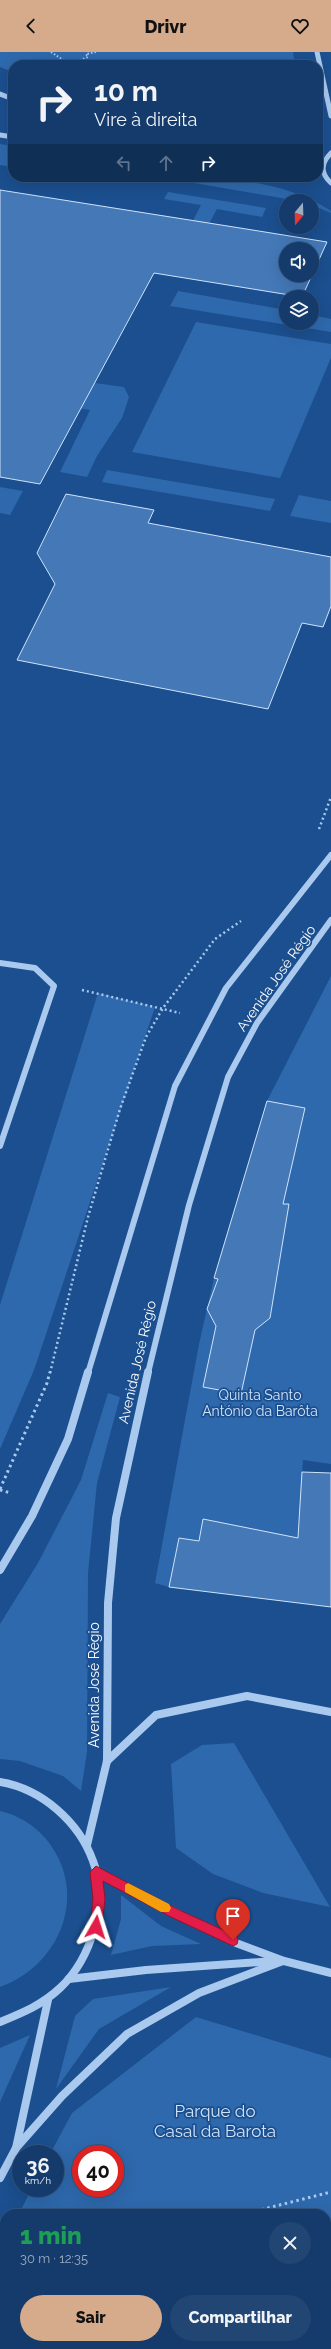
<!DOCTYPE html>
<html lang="pt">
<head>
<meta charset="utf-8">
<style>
	:root { --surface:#143b6b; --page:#214673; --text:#f1f3f6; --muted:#9dadc1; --line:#33557e; --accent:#d6ab8b }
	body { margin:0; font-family:Raleway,sans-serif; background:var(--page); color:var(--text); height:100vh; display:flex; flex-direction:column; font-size:15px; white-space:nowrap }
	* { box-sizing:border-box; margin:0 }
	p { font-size:13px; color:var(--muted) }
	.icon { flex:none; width:22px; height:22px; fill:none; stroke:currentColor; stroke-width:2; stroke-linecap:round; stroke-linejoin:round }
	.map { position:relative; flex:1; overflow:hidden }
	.details { position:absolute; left:0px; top:2157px; width:331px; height:140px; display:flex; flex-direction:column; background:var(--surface); border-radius:16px 16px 0 0; box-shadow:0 4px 16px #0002,0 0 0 1px var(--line) }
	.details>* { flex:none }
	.hud { position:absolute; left:8px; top:8px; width:315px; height:122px; border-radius:16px; box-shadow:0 4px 16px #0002,0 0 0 1px var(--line); background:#143b6b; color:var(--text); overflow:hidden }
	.needle { width:26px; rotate:199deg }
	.buttons { position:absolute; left:279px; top:142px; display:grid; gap:8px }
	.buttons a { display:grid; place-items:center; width:40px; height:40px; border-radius:50%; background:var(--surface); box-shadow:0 4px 16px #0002,0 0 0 1px var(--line); font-size:20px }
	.speed { position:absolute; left:12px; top:2093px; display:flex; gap:8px; font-size:20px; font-weight:700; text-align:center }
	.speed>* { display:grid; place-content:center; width:52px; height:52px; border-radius:50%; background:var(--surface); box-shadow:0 4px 16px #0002,0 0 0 1px var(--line); line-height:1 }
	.speed small { font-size:10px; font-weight:400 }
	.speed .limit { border:6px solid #d22; background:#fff; color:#111 }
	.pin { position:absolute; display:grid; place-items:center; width:34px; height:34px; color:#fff; margin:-41px -17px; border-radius:50% 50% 50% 0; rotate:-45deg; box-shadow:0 0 4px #0007 }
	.pin .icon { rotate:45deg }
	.me { position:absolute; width:44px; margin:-22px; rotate:6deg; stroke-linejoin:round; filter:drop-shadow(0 0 3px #0008) }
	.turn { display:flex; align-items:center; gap:14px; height:84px; padding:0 20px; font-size:18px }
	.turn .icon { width:52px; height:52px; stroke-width:2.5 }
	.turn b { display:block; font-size:28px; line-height:34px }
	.lanes { display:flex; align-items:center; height:38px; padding:0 20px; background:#0003; justify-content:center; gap:20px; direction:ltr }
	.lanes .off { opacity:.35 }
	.round { display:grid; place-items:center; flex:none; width:42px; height:42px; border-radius:21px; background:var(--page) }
	.overview { display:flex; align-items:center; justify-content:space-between; height:68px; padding:0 20px }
	h1 { font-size:24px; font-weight:800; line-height:30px; color:#1e9e55 }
	.action { display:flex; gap:8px; margin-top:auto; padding:8px 20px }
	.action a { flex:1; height:46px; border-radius:24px; background:var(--accent); color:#111; font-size:16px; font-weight:800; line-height:46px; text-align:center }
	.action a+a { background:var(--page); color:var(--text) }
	header { display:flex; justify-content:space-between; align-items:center; height:52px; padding:0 20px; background:var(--accent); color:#111; font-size:18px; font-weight:800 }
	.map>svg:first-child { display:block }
</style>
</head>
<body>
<header><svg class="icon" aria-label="back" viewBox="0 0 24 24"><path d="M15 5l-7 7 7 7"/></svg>Drivr<svg class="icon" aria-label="heart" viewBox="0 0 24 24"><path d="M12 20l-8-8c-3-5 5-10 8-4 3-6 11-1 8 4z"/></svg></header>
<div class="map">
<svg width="331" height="2297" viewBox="0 0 331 2297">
	<rect width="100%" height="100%" fill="#1b4f8f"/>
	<g fill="#2e69ad" fill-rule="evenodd">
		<path d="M0,0H293L295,13H13V20L0,15Z"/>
		<path d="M0,92L13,94V115L0,113Z"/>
		<path d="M160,125C218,125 281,126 331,159V161L312,153V149H298Z"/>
		<path d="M168,140L266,156L262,165L217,157L201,187L185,184L201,153L164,147Z"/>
		<path d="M178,239L286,258V271H312V263L331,267V280L170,254Z"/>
		<path d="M196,270L331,292V306L280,426L132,400Z"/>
		<path d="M0,318L124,335L129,345L122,366L97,404L87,425L60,420L90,358L0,343Z"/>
		<path d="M107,418L275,447L270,459L102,430Z"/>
		<path d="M0,435L23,439L10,463L0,461Z"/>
		<path d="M299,443L331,449V471L290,464Z"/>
		<path d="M331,924V1412L303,1408L297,1503L179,1486L169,1535L155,1531L199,1292L214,1226L267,1049Z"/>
		<path d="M98,941L155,955L34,1318L0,1397V1253Z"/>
		<path d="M108,1341L120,1345L97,1431L88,1521L87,1700L81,1739L63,1724L20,1709L0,1707V1572L38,1511L81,1428Z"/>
		<path d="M234,1691L330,1855L263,1841L213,1822L176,1796L171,1712L202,1693Z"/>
		<path d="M0,1759C18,1763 34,1773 46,1787C90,1840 61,1913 0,1935Z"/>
		<path d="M121,1843L161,1874L201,1892L152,1894L111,1903L121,1867Z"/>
		<path d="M171,1935L99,1977L56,2037L75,1964L93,1947Z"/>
		<path d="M196,1965L331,2006V2297H0V2197L5,2188V2292H326V2162H19L32,2136H55V2102H50L72,2061ZM81,2102H115V2136H81Z"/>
		<path d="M30,1983L0,2050V1996Z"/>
	</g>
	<g fill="#4478b7" stroke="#cfe3fa" fill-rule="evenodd">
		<path d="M0,138L240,176L327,190L302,245L154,221L40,432L0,425ZM286,197H312V223H286Z"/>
		<path d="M66,442L154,458L148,471L331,505V554L323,575L302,571L268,657L17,608L55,532L37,501Z"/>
		<path d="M267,1049L305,1056L283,1152H289L270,1266L255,1278L241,1342L203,1335L216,1274L207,1257L218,1227L214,1226Z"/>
		<path d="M302,1420L331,1421V1555L169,1535L179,1486L199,1489L203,1467L298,1486Z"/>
	</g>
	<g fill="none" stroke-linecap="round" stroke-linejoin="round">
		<g stroke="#a9c9ee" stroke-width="2" stroke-dasharray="1.5 2" stroke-linecap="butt">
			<path d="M51,0L71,13"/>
			<path d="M70,12L88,5L86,2L96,0"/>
		</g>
		<g stroke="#a9c9ee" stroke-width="2.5" stroke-dasharray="2 3" stroke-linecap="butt">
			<path d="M319,777L331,745"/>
			<path d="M82,938L180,961"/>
			<path d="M50,1321L88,1165L120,1057L146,985L163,956L215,887L241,869"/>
		</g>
		<g stroke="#a9c9ee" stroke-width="3" stroke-dasharray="2.5 3.5" stroke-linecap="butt">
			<path d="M0,1437L47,1331L50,1320"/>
			<path d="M0,1438L11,1441"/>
			<path d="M244,2162L331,2140"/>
			<path d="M80,2297L83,2292"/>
		</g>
		<g stroke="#a9c9ee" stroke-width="5">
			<path d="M317,0L331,64"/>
			<path d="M0,42L13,47"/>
			<path d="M0,83L13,85"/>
			<path d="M331,101C321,111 320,121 331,131"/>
		</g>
		<g stroke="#a9c9ee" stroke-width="6">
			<path d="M0,911L35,916L54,934L0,1094"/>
			<path d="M88,1321L175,1034L226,936L331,803"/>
			<path d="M148,1321L189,1153L228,1025L257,971L331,868"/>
		</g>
		<g stroke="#a9c9ee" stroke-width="8">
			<path d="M0,1518L32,1464L68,1387L88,1320"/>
			<path d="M107,1709L156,1663L247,1644L331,1660"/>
			<path d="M0,1730C42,1737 79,1770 93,1809C109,1850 91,1907 60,1936C42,1953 22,1961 0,1970"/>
			<path d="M87,1793L107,1709L108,1551L116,1466L148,1320"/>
			<path d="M96,1820L236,1891L284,1909L331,1921"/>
			<path d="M69,1927L146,1918L274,1909"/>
			<path d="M16,2096L62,2044L127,1982L199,1941L283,1909"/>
			<path d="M0,2126L16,2096L48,1948"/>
		</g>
	</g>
	<path fill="#e11d48" stroke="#92132f" d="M96,1814L179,1858L237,1884L238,1888L237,1892L233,1894L171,1865L103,1829L105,1847L102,1875L100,1879L96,1881L92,1879L90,1875L93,1847L90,1820Z"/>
	<path fill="#f59e0b" d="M128,1831L169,1852L171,1856L169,1860H161L125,1840V1833Z"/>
	<g text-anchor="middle" stroke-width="3.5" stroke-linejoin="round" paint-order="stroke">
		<g font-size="14" fill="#fff" stroke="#1b4f8f">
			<text transform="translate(276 926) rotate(-55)" y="5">Avenida José Régio</text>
			<text transform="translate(137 1310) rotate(-77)" y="5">Avenida José Régio</text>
			<text transform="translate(94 1633) rotate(-90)" y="5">Avenida José Régio</text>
		</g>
		<g font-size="14" fill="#cfe3fa" stroke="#1b4f8f">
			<text x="260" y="1348">Quinta Santo<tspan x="260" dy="16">António da Barôta</tspan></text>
		</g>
		<g font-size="17" fill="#cfe3fa" stroke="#1b4f8f">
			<text x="215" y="2065">Parque do<tspan x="215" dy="20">Casal da Barota</tspan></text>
		</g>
	</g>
</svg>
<div class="buttons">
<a><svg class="needle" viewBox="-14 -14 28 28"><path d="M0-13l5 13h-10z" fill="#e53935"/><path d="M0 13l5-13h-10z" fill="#9dadc1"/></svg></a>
<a><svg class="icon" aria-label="sound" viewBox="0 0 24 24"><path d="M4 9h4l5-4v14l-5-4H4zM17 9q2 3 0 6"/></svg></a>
<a><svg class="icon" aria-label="layers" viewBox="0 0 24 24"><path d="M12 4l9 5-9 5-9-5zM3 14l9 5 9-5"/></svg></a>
</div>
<div class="speed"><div>36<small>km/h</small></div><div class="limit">40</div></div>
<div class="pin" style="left:233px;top:1888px;background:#d93025"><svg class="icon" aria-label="arrive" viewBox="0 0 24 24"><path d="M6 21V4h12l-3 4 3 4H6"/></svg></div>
<svg class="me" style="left:96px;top:1875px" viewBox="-20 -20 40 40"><path d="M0-17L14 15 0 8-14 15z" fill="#e11d48" stroke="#fff" stroke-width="4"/></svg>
<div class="hud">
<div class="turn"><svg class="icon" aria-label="right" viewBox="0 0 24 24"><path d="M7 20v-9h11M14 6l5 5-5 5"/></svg><div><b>10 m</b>Vire à direita</div></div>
<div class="lanes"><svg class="icon off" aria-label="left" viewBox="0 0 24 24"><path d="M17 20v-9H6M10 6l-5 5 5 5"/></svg><svg class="icon off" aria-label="ahead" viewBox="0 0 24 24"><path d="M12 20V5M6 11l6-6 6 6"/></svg><svg class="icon" aria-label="right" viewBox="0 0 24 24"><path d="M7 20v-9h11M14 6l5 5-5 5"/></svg></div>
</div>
<section class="details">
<div class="overview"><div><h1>1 min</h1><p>30 m · 12:35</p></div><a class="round"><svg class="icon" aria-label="close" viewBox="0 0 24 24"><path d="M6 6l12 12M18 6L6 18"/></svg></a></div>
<div class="action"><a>Sair</a><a>Compartilhar</a></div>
</section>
</div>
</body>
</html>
